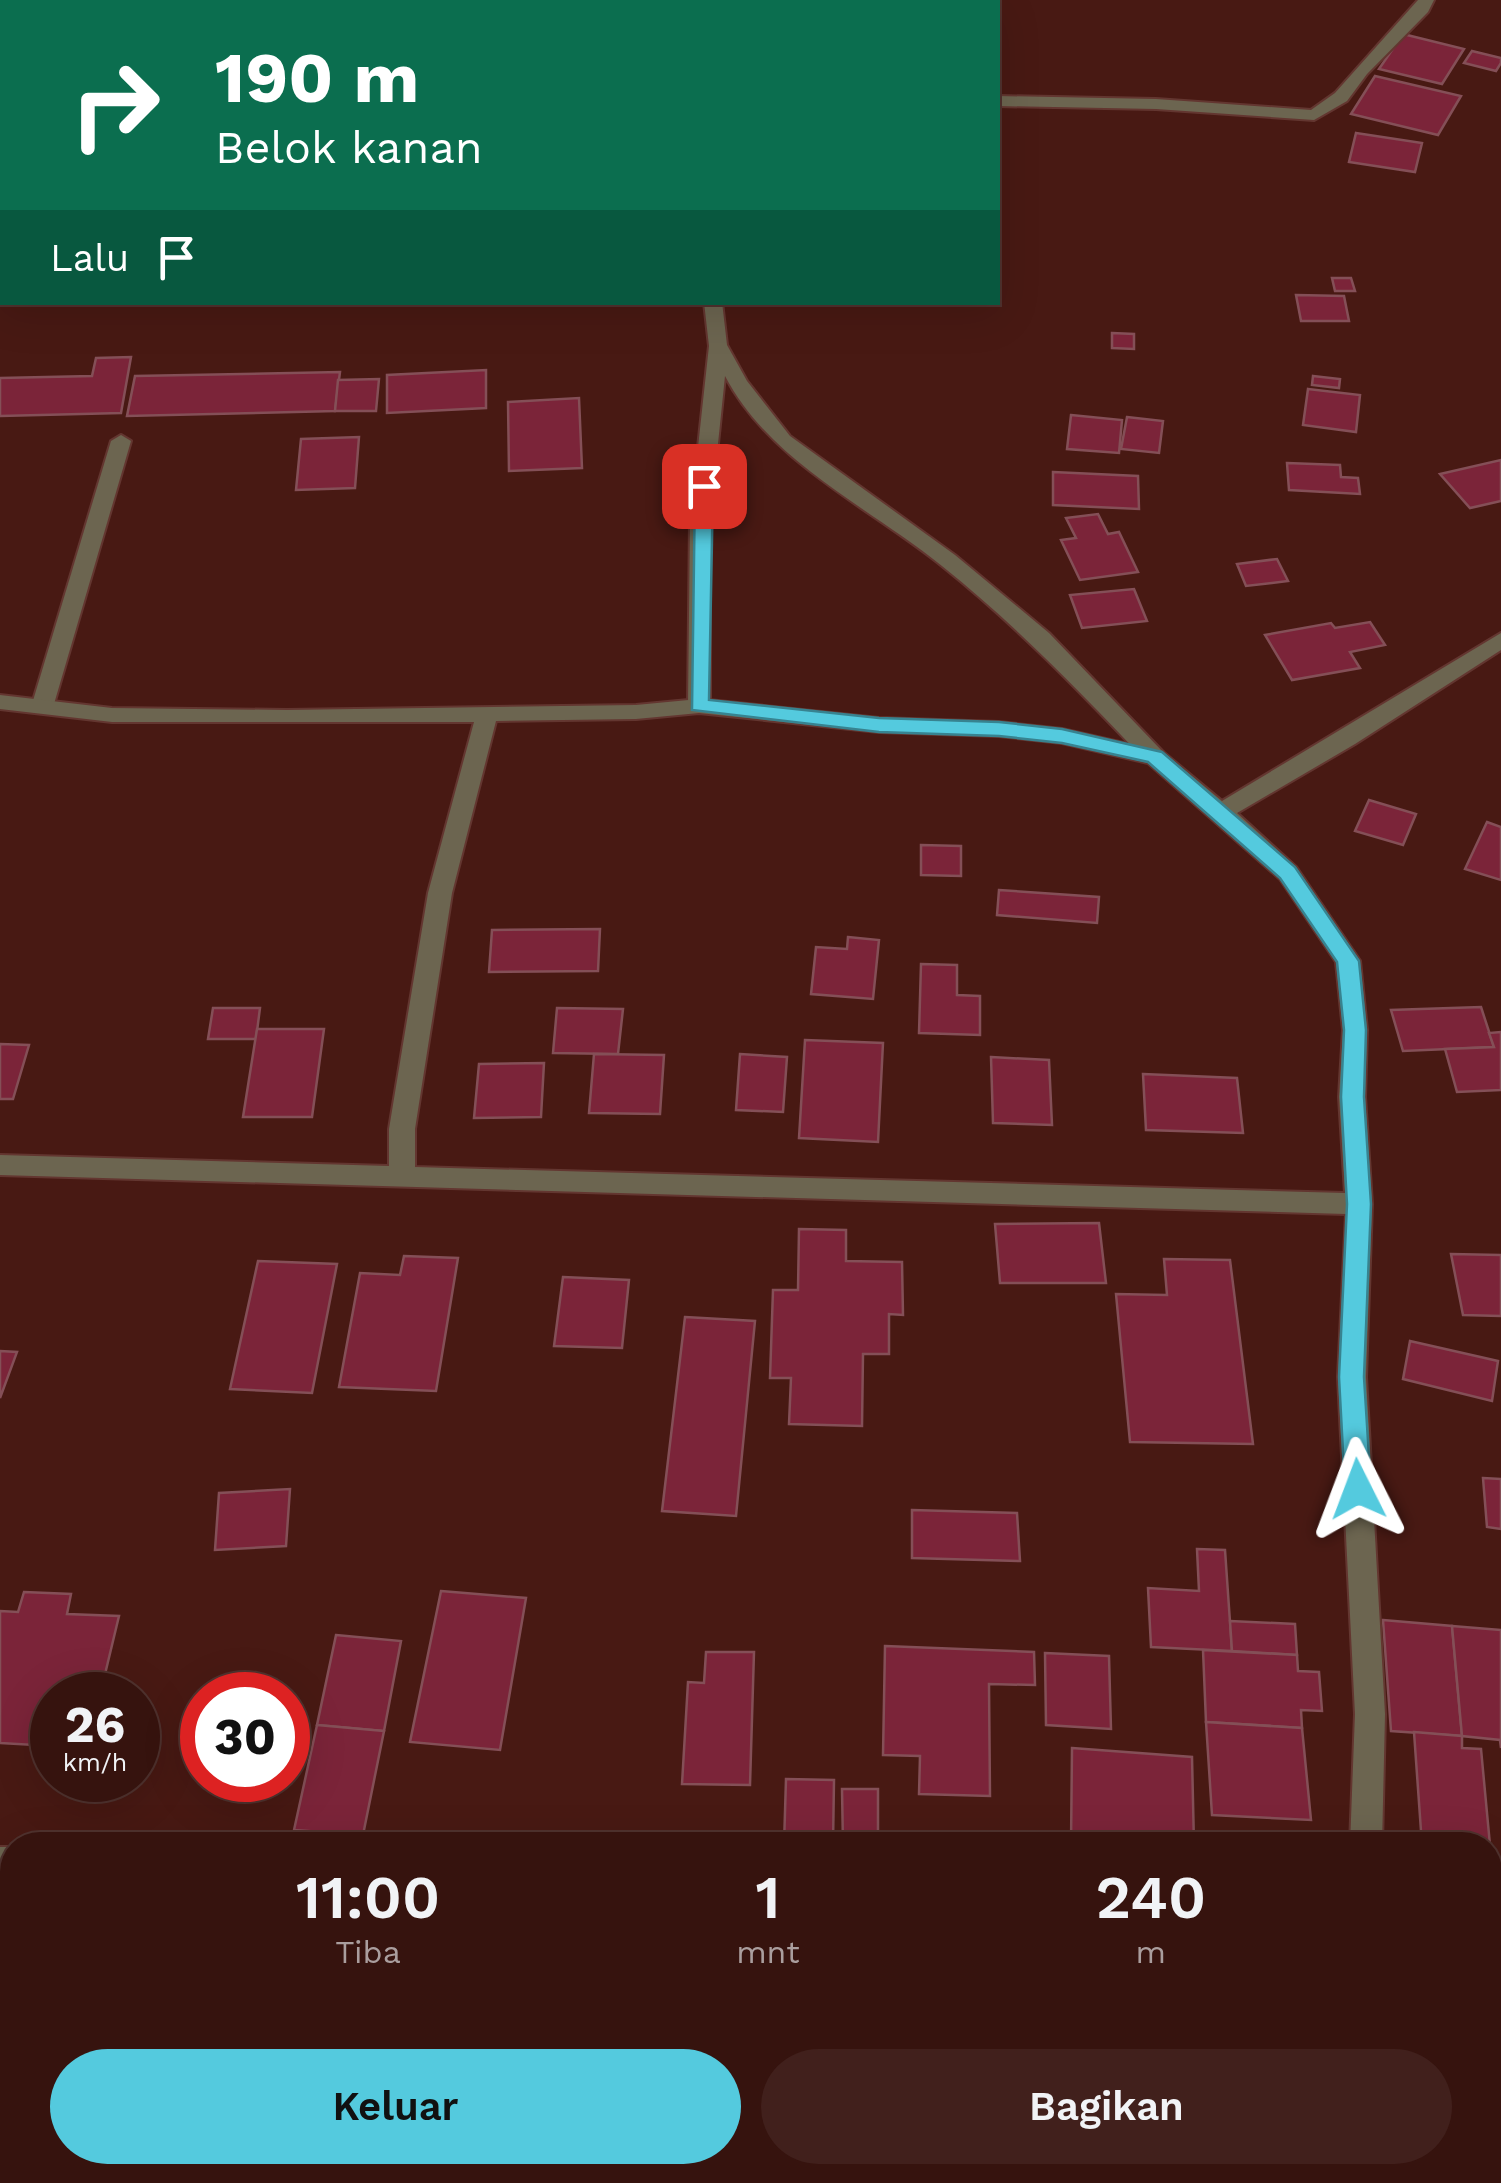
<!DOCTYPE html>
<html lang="id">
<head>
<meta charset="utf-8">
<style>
	:root { --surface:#36130e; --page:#41201c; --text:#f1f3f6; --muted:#aa9e9e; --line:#50322e; --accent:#54cade }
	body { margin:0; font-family:"Work Sans",sans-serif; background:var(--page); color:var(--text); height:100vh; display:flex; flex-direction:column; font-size:38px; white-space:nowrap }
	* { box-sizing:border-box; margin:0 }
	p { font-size:32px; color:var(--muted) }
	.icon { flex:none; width:55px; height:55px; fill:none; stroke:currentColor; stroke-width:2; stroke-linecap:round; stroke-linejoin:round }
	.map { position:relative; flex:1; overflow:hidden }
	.details { position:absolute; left:0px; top:1832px; width:1502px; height:352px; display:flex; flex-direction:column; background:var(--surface); border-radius:40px 40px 0 0; box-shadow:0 10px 40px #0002,0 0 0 2px var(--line) }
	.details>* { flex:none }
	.top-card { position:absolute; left:0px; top:0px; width:1000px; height:305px; box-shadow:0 10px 40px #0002,0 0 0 2px var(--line); background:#0b6e4f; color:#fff; overflow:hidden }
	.speed { position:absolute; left:30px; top:1672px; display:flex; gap:20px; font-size:50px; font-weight:700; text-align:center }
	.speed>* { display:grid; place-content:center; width:130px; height:130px; border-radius:50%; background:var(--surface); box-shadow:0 10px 40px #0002,0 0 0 2px var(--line); line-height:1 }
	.speed small { font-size:25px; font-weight:400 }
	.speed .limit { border:15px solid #d22; background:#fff; color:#111 }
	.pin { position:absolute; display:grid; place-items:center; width:85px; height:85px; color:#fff; margin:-42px; border-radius:20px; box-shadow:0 5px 15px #0006 }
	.me { position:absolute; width:110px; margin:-55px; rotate:357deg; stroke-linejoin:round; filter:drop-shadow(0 0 8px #0008) }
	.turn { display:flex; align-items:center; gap:35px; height:210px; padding:0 50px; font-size:45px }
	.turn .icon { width:130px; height:130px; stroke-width:2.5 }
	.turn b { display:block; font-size:70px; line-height:85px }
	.then { display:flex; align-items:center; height:95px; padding:0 50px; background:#0003; gap:20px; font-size:38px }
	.eta { display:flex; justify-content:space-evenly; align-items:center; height:170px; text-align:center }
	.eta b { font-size:60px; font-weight:600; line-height:70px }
	.cta { display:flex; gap:20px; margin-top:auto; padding:20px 50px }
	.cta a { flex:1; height:115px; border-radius:60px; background:var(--accent); color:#111; font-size:40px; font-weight:600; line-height:115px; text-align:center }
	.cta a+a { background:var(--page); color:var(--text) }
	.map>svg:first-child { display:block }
</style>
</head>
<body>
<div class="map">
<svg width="1501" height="2183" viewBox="0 0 1501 2183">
	<rect width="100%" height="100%" fill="#481913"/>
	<g fill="#7b2439" stroke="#844f57" stroke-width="2.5">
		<path d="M1403,34L1464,49L1442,84L1379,69Z"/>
		<path d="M1472,51L1501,58V63L1496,71L1464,63Z"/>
		<path d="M1375,76L1461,96L1438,135L1351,114Z"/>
		<path d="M1356,133L1422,143L1415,172L1349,162Z"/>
		<path d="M1332,278H1351L1355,291H1335Z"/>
		<path d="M1296,295L1344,296L1349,321H1301Z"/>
		<path d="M1112,333L1134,334V349L1112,348Z"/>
		<path d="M131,357L121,413L0,416V378L92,376L96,358Z"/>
		<path d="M486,370V408L387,413V375Z"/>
		<path d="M340,372L335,411L127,416L135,376Z"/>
		<path d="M1313,376L1340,379L1339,388L1312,385Z"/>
		<path d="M379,379L376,411H335L338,380Z"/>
		<path d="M1308,389L1360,395L1356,432L1303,425Z"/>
		<path d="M579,398L582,468L509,471L508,402Z"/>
		<path d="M1071,415L1122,420L1119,453L1067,449Z"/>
		<path d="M1127,417L1163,421L1159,453L1121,449Z"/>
		<path d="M359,437L355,488L296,490L301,439Z"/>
		<path d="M1501,460V501L1470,508L1440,474Z"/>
		<path d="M1287,463L1340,465L1341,477L1358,478L1360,494L1289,490Z"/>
		<path d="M1053,472L1138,476L1139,509L1053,505Z"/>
		<path d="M1098,514L1108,534L1119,532L1138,572L1080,580L1061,540L1076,538L1066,518Z"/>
		<path d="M1277,559L1288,581L1246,586L1237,564Z"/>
		<path d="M1134,589L1147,621L1082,628L1070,595Z"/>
		<path d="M1370,622L1385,645L1350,652L1360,668L1292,680L1265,635L1331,623L1335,628Z"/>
		<path d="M1369,800L1416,814L1403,845L1355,831Z"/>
		<path d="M1487,822L1501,827V880L1465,869Z"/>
		<path d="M921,845L961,846V876L921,875Z"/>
		<path d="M999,890L1099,897L1097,923L997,915Z"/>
		<path d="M600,929L598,971L489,972L492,930Z"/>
		<path d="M848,937L879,940L873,999L811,994L816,947L847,949Z"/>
		<path d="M921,964L957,965V995L980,996V1035L919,1033Z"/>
		<path d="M1481,1007L1494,1047L1403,1051L1391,1010Z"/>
		<path d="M213,1008H260L256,1039H208Z"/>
		<path d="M557,1008L623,1009L618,1054L553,1053Z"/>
		<path d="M257,1029H324L312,1117H243Z"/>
		<path d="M1501,1032V1090L1457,1092L1445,1049L1494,1047L1489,1033Z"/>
		<path d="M805,1040L883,1043L878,1142L799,1138Z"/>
		<path d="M0,1044L29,1045L13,1099H0Z"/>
		<path d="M594,1054L664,1055L660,1114L589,1113Z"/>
		<path d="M740,1054L787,1057L783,1112L736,1110Z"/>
		<path d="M991,1057L1049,1060L1052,1125L993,1123Z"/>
		<path d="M544,1063L541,1117L474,1118L479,1064Z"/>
		<path d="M1143,1074L1237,1078L1243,1133L1146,1130Z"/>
		<path d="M1099,1223L1106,1283H1000L995,1224Z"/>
		<path d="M799,1229L846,1230V1261L902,1262L903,1315L889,1314V1354H863L862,1426L789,1424L791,1378H770L773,1290H798Z"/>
		<path d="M1451,1254L1501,1255V1316L1463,1315Z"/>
		<path d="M404,1256L458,1258L436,1391L339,1387L360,1273L400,1275Z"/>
		<path d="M1164,1259L1230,1260L1253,1444L1130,1442L1116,1294L1167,1295Z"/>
		<path d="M258,1261L337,1264L312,1393L230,1389Z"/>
		<path d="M563,1277L629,1280L622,1348L554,1346Z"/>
		<path d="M685,1317L755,1321L736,1516L662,1511Z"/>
		<path d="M1410,1341L1498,1361L1492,1401L1403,1379Z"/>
		<path d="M0,1351L17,1352L0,1398Z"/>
		<path d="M1483,1478L1501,1479V1529L1487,1527Z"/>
		<path d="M290,1489L286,1546L215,1550L219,1493Z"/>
		<path d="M912,1510L1017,1513L1020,1561L912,1558Z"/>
		<path d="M1197,1549L1225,1550L1232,1651L1151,1647L1148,1588L1199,1591Z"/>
		<path d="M441,1591L526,1598L500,1750L410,1742Z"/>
		<path d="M24,1592L71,1594L67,1614L119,1616L100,1695H52V1746L0,1743V1611L18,1612Z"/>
		<path d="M1383,1620L1452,1626L1462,1736L1391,1731Z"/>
		<path d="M1230,1621L1295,1624L1297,1655L1232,1651Z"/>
		<path d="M1452,1626L1501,1630V1748L1500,1740L1462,1736Z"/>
		<path d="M336,1635L401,1641L384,1731L317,1725Z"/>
		<path d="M885,1646L1034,1652L1035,1685L989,1684L990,1796L919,1794L920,1756L883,1755Z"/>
		<path d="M1203,1650L1297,1655L1298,1671L1319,1672L1322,1711L1301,1710L1302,1728L1206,1722Z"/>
		<path d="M706,1652H754L750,1785L682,1784L688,1682L704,1683Z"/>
		<path d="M1045,1653L1109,1656L1111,1729L1046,1725Z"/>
		<path d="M1206,1722L1302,1728L1311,1820L1212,1815Z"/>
		<path d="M317,1725L384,1731L363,1835L294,1830Z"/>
		<path d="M1414,1732L1462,1736V1748L1481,1749L1490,1845H1422Z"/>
		<path d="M1072,1748L1192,1757L1194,1845H1071Z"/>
		<path d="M786,1779L834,1780L833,1845H784Z"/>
		<path d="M842,1789H878V1845H843Z"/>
		<path d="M1490,2043H1501V2148L1490,2149Z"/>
		<path d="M283,2172H376L375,2183H281Z"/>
		<path d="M376,2172H446L445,2183H375Z"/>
		<path d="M484,2172H570L569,2183H483Z"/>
		<path d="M580,2172H656V2183H579Z"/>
		<path d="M899,2172H964L965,2183H900Z"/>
		<path d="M988,2172H1090L1091,2183H988Z"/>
	</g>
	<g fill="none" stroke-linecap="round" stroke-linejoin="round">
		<g stroke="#633630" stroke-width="4">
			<g id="lane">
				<path d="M1418,0H1434L1428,12L1367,74L1347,101L1314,120L1156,109L998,106V96L1156,99L1311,110L1335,93Z"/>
				<path d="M704,302H722L727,345L747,381L790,436L955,555L1049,633L1163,752L1166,757L1163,762H1147C1081,693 1017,626 942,566C869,507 770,462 725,376L710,521V706L707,711H691L688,706L690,521L709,346Z"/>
				<path d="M121,435L131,441L54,704L43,711L35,709L32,704L111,441Z"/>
			</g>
		</g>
		<g stroke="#633630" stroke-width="4">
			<g id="street">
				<path d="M1501,633V650L1355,744L1237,813L1296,867L1360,961L1367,1030L1365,1097L1372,1204L1366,1377L1385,1714L1382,1845H1350L1355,1714L1338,1377L1346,1214L0,1175V1155L389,1166V1129L428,893L474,722H112L0,709V695L112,708L287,710L636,705L699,699L879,718L999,722L1062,729L1163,752L1222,801ZM699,713L879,732L999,736L1062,743L1148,763L1280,879L1336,962L1343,1030L1339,1097L1345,1193L415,1167V1129L452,893L496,721L636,719Z"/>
				<rect x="0" y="1847" width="12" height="30"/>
				<rect x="1490" y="1892" width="11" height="30"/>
			</g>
		</g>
		<path stroke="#8d655f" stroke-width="8" stroke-dasharray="6 9" stroke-linecap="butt" d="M5,2183L12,2157"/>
		<use href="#lane" fill="#6c6550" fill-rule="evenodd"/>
		<use href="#street" fill="#6c6550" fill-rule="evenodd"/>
	</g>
	<path fill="#54cade" stroke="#378390" stroke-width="2.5" d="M704,480L713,486L709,700L879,718L999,722L1062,729L1162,752L1295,867L1359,961L1366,1030L1364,1097L1371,1204L1364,1377L1371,1489L1367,1497L1358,1500L1349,1497L1345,1489L1339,1377L1347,1204L1341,1097L1344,1030L1337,962L1280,878L1148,762L1062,743L999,736L879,732L692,710L695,486Z"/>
</svg>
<div class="speed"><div>26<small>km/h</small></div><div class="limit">30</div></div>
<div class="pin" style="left:704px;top:486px;background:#d93025"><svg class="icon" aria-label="arrive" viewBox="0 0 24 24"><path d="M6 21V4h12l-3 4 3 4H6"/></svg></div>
<svg class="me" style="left:1358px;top:1489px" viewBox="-20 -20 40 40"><path d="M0-17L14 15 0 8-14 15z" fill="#54cade" stroke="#fff" stroke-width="4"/></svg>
<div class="top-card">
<div class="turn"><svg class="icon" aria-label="right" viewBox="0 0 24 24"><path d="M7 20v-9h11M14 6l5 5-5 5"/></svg><div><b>190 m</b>Belok kanan</div></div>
<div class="then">Lalu<svg class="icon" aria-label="arrive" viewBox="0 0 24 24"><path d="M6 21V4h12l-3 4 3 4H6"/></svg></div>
</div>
<section class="details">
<div class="eta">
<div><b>11:00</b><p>Tiba</p></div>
<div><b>1</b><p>mnt</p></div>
<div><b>240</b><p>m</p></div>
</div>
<div class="cta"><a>Keluar</a><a>Bagikan</a></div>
</section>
</div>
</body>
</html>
